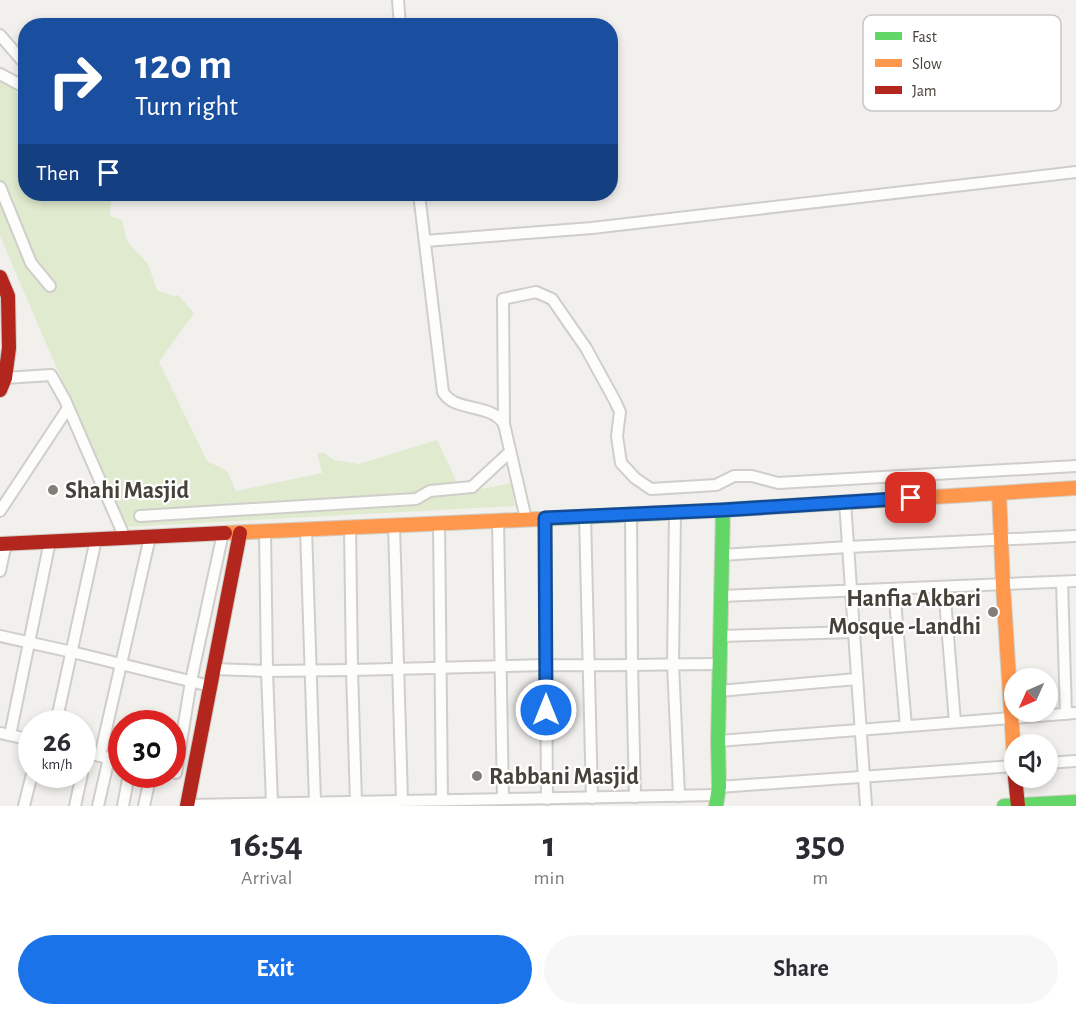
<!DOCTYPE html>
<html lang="en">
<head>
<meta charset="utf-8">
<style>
	:root { --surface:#fff; --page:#f7f7f7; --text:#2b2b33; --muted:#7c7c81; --accent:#1a73e8 }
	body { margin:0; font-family:"Alegreya Sans",sans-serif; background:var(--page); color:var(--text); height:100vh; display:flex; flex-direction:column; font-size:22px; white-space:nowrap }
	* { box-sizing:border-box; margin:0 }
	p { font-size:20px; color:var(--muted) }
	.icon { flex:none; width:33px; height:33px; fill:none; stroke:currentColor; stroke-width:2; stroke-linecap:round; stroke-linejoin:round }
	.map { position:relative; height:806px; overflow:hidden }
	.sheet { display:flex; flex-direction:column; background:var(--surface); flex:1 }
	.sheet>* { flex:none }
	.top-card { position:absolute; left:18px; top:18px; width:600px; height:183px; border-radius:24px; box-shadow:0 3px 9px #0003; background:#1a4fa0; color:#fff; overflow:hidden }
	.needle { width:39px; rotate:225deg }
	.fabs { position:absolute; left:1004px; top:668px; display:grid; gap:12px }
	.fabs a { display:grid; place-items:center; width:54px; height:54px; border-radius:50%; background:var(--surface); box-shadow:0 3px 9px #0003; font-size:30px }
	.speed { position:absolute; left:18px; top:710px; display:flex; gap:12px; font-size:30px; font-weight:700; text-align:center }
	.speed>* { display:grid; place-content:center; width:78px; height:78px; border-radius:50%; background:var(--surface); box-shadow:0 3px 9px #0003; line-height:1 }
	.speed small { font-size:15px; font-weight:400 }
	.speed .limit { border:9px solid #d22; background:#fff; color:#111 }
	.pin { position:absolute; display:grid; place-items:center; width:51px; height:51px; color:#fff; margin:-26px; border-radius:12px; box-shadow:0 3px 9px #0006 }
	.me { position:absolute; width:66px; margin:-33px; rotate:0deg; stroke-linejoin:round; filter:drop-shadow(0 0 4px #0008) }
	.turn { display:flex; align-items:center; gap:21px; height:126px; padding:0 18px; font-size:27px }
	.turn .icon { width:78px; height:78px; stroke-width:2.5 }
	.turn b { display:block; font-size:42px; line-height:51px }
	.then { display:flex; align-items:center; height:57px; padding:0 18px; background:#0003; gap:12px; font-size:22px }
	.eta { display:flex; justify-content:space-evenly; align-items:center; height:102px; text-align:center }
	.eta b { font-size:36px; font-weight:600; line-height:42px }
	.action { display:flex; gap:12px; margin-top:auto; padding:12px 18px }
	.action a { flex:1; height:69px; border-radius:36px; background:var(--accent); color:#fff; font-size:24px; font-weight:600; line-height:69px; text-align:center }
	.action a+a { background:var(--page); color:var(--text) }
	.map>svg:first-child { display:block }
</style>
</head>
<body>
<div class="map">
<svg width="1076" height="806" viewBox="0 0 1076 806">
	<rect width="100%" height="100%" fill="#f2f0ec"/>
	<path fill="#dfeace" d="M0,79L9,83L25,103L26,194H110L111,198L110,216L122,220L127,241L148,264L157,290L173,296L178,295L194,313L159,362L207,461L227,471L236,491L322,473L317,453H324L334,460L359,464L437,440L462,493L511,483L515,506L125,527L0,236Z"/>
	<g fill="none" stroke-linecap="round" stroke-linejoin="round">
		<g stroke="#d0ceca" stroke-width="14">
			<g id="street">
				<path d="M398,0L400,26"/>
				<path d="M0,35L26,65"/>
				<path d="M0,74L26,88"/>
				<path d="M0,187L31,263L50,286"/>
				<path d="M419,194L443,392C455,413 490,402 504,424L526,519"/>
				<path d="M425,241L592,228L1076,172"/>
				<path d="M5,378L51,375L65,400L125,538"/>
				<path d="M504,424L503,299L536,292L552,299L586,348L615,401L620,412L617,436L621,463L635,478L651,489L716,485L734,476H752L778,483L1076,466"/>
				<path d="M845,502L866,806"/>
				<path d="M0,511L68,408"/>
				<path d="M675,512L673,664L679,796"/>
				<path d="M631,514L632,664L635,797"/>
				<path d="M140,516L416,499L430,491L472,487L510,452"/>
				<path d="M585,516L592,798"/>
				<path d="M545,518L547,799"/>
				<path d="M498,520L503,799"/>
				<path d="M439,523L442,800"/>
				<path d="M394,525L402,801"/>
				<path d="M350,527L352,670L356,802"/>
				<path d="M306,529L315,802"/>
				<path d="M265,531L267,671L272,803"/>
				<path d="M722,555L848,547L1076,536"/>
				<path d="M0,571L6,543"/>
				<path d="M1062,582L1066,714"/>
				<path d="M944,587L955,722"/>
				<path d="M894,589L906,726"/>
				<path d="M721,596L1076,581"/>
				<path d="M0,636L72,652L210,686"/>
				<path d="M720,636L854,632"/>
				<path d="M213,669L267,671L352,670L546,665C604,666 662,664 720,664"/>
				<path d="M719,691L857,679"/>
				<path d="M56,723L96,539"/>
				<path d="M0,733L32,740"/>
				<path d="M10,735L50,541"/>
				<path d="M718,741L1076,713"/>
				<path d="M82,752L122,761"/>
				<path d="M100,756L150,537"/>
				<path d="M1047,763L1076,761"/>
				<path d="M176,773L191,681L223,533"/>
				<path d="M719,787L1014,766"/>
				<path d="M188,805L717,795"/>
				<path d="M24,806L32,774"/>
				<path d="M75,806L82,774"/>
				<path d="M98,806L109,758"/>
				<path d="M123,806L129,774"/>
				<path d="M144,806L151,774"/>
			</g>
		</g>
		<g stroke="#d0cdc4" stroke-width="16">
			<g id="fast">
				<path d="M540,519L723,510L853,502"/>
				<path d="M716,806L719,787L718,741L723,510"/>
				<path d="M1004,806L1076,802"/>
			</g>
		</g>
		<g stroke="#d0cdc4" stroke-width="16">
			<g id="slow">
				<path d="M999,493L1003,585L1014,758"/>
				<path d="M853,502L1076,488"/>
				<path d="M225,533L540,519"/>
			</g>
		</g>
		<g stroke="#d0cdc4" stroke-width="16">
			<g id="jam">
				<path d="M0,277L8,296L9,348L5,378L0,390"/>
				<path d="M0,544L225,533"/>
				<path d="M1015,777L1018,806"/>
				<path d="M187,806L240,533"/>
			</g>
		</g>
		<use href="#street" stroke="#fdfdfc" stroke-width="10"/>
		<use href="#fast" stroke="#63d668" stroke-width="14"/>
		<use href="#slow" stroke="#ff974d" stroke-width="14"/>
		<use href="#jam" stroke="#b3261e" stroke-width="14"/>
	</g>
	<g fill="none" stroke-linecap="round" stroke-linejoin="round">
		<g stroke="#114b97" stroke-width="15">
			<path id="route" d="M546,710L545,518L723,510L911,498"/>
		</g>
		<use href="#route" stroke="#1a73e8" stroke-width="10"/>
	</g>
	<g fill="#837f78" stroke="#fff" stroke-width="2">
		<circle cx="53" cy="490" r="6"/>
		<circle cx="993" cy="612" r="6"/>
		<circle cx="477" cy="776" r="6"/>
	</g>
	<g text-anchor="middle" stroke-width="4.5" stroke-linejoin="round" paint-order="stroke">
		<g font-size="24" font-weight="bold" fill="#474239" stroke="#fff" text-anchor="start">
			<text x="65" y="498">Shahi Masjid</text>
			<text x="981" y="606" text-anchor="end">Hanfia Akbari<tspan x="981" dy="28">Mosque -Landhi</tspan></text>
			<text x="489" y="784">Rabbani Masjid</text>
		</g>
	</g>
	<rect x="863" y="15" width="198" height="96" rx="9" fill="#fff" stroke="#c8c6c4" stroke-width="1.5"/>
	<rect x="875" y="32" width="27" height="8" fill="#63d668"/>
	<rect x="875" y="59" width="27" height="8" fill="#ff974d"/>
	<rect x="875" y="86" width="27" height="8" fill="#b3261e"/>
	<g font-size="16" fill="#474239">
		<text x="912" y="42">Fast</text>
		<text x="912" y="69">Slow</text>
		<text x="912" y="96">Jam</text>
	</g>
</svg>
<div class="fabs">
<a><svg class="needle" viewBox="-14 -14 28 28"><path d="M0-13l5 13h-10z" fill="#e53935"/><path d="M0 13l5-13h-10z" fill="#7c7c81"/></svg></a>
<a><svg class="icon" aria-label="sound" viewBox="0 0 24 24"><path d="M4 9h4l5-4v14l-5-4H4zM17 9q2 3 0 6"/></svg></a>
</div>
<div class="speed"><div>26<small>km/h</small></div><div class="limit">30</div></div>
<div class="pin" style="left:911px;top:498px;background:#d93025"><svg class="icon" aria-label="arrive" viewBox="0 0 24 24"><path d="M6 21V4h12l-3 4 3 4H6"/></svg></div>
<svg class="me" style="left:546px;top:710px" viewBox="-20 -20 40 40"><circle r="17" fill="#1a73e8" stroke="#fff" stroke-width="3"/><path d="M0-11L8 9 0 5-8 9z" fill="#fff"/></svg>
<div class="top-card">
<div class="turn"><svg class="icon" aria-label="right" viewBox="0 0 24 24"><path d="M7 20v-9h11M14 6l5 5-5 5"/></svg><div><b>120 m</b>Turn right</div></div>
<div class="then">Then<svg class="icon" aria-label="arrive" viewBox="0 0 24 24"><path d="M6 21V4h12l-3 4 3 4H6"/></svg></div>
</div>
</div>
<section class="sheet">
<div class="eta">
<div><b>16:54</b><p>Arrival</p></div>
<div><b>1</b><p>min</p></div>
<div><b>350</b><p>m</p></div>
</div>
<div class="action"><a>Exit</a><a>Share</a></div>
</section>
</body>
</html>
